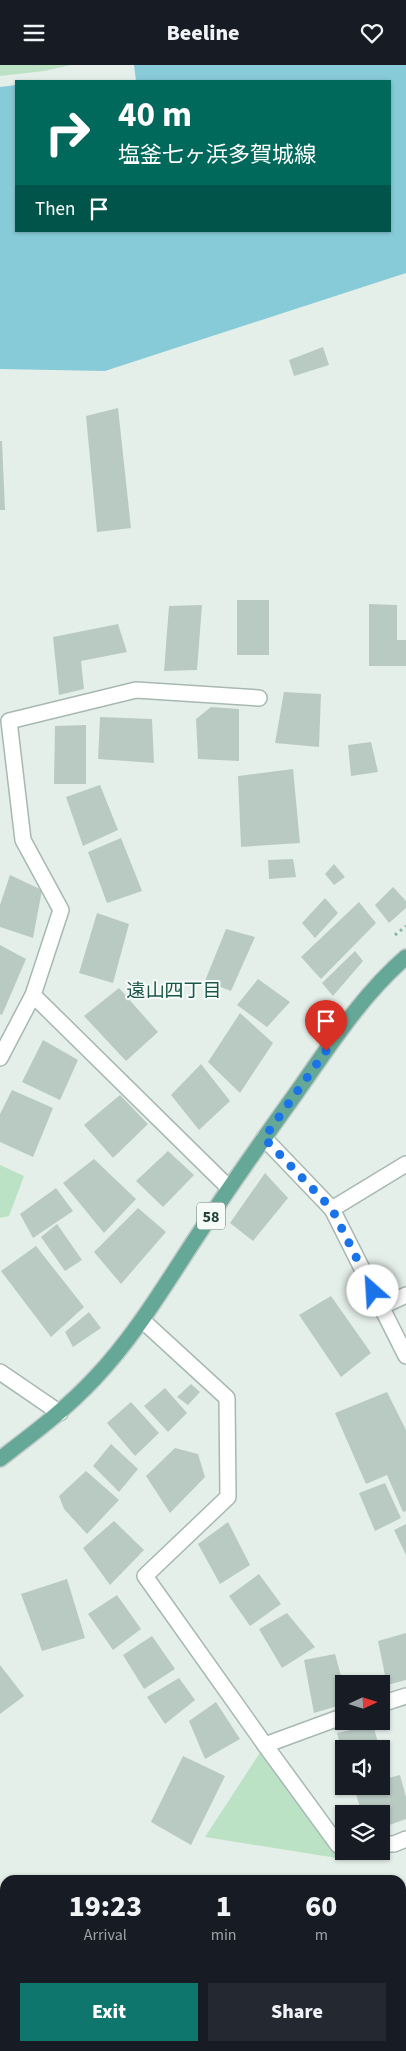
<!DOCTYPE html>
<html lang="en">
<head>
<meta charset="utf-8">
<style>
	:root { --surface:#171b24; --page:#242831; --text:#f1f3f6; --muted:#9ea1a6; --accent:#0f766e }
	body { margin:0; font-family:"Source Sans 3","Noto Sans JP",sans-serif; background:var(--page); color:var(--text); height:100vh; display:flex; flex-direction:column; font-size:19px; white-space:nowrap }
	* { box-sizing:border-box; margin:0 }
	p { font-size:16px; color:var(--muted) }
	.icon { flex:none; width:28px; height:28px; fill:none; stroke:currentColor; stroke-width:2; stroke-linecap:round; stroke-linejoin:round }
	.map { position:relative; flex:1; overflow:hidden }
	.sheet { position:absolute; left:0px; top:1810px; width:406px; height:176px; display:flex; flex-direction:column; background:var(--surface); border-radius:15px 15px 0 0; box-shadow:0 1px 4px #0004 }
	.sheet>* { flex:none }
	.top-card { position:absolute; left:15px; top:15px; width:376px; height:152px; border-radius:0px; box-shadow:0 1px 4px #0004; background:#00695c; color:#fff; overflow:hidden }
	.needle { width:32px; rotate:86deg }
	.fabs { position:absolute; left:335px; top:1610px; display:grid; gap:10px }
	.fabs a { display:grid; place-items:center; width:55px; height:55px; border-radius:0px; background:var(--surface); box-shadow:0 1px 4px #0004; font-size:25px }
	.pin { position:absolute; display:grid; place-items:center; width:42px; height:42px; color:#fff; margin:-51px -21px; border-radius:50% 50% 50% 0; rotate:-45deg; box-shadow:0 0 5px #0007 }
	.pin .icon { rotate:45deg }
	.me { position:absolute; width:55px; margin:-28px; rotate:334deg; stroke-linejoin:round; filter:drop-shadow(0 0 4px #0008) }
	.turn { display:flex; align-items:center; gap:18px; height:105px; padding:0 20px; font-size:22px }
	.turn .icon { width:65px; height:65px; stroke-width:2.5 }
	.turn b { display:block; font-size:35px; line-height:42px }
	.then { display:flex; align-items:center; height:48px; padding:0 20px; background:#0003; gap:10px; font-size:19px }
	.eta { display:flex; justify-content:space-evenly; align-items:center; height:85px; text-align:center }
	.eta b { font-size:30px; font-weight:800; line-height:35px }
	.cta { display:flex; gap:10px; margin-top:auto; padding:10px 20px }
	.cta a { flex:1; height:58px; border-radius:0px; background:var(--accent); color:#fff; font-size:20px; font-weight:800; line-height:58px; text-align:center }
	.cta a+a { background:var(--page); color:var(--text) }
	header { display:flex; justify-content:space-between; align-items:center; height:65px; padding:0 20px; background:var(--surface); font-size:22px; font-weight:800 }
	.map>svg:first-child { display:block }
</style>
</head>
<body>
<header><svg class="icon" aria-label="menu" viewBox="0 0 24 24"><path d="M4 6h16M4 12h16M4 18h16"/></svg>Beeline<svg class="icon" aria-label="heart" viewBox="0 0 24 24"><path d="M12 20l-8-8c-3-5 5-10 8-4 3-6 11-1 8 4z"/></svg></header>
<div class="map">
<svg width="406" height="1986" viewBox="0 0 406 1986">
	<rect width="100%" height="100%" fill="#e5efea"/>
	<g fill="#bce2c6">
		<path d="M0,0H71L44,6L0,11Z"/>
		<path d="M0,1100L24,1111L9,1151L0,1153Z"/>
		<path d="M265,1680L343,1794L205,1772Z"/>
	</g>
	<path fill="#88cbd8" d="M134,0H406V208L105,306L0,304V22L16,20V166H390V16H136Z"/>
	<g fill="#b9cac3">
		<path d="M323,282L329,300L294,311L289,295Z"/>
		<path d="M118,343L131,463L97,467L86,351Z"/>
		<path d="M0,376H2L5,445H0Z"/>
		<rect x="237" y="535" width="32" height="55"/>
		<path d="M369,539L397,540V575H406V601H369Z"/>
		<path d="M202,540L197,605L164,606L169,541Z"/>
		<path d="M118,559L127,587L81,596L84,624L59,630L53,572Z"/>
		<path d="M284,627L321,629L319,682L275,678Z"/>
		<path d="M211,642L239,644V696L198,694L196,654Z"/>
		<path d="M100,652L152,654L154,698L98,694Z"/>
		<path d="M86,660V719H54L55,661Z"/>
		<path d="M371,677L378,707L351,711L348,680Z"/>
		<path d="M293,704L300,778L241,782L238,711Z"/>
		<path d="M100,720L118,765L83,781L66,732Z"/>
		<path d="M121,773L142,826L107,838L88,787Z"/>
		<path d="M293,794L296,812L269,814L268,795Z"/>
		<path d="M334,799L345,812L334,820L325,809Z"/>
		<path d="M10,810L42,825L33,873L0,862V840Z"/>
		<path d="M393,822L406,836V843L389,858L375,840Z"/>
		<path d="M325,833L338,848L315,873L302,858Z"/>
		<path d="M359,837L376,858L321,914L301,892Z"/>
		<path d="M97,848L129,859L113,918L79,908Z"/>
		<path d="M226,864L255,872L231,926L205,916Z"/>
		<path d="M0,880L26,894L2,950L0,949Z"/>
		<path d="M355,886L363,896L333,931L322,918Z"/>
		<path d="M258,914L290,937L267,962L237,940Z"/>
		<path d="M119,923L158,967L126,996L84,951Z"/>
		<path d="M240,948L273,978L240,1028L208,997Z"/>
		<path d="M43,975L78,995L60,1035L22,1017Z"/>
		<path d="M201,999L230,1036L199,1065L171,1030Z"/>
		<path d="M12,1025L53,1043L33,1092L0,1077V1049Z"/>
		<path d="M120,1030L148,1059L113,1093L84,1060Z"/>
		<path d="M168,1086L194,1110L163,1142L136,1116Z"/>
		<path d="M94,1094L136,1134L104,1168L63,1118Z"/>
		<path d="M265,1108L288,1133L253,1176L230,1158Z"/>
		<path d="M56,1123L73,1146L33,1173L20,1149Z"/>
		<path d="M138,1143L166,1167L121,1219L94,1187Z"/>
		<path d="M57,1159L82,1195L65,1206L41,1172Z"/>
		<path d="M36,1181L84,1242L51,1272L1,1206Z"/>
		<path d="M331,1231L371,1288L341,1312L299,1250Z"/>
		<path d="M89,1247L101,1263L73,1282L65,1267Z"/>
		<path d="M191,1319L200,1327L188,1340L177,1332Z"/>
		<path d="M165,1323L187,1348L168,1367L144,1341Z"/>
		<path d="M387,1327L406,1365V1446L403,1447L387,1410L366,1419L335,1348Z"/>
		<path d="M131,1337L159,1368L135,1391L107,1358Z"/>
		<path d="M111,1379L138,1404L119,1427L93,1401Z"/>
		<path d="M175,1383L198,1389L205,1412L170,1448L146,1411Z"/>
		<path d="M86,1406L119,1435L87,1469L64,1444L59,1431Z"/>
		<path d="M385,1418L401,1453L375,1466L359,1428Z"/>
		<path d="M114,1456L144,1485L110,1520L83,1483Z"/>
		<path d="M228,1457L250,1500L220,1519L198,1479Z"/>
		<path d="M406,1459V1490L394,1465Z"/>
		<path d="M259,1509L281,1539L250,1561L229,1531Z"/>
		<path d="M67,1514L85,1573L42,1586L21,1529Z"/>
		<path d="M117,1530L141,1564L113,1585L88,1549Z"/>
		<path d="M287,1548L315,1582L282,1603L259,1564Z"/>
		<path d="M406,1568V1615L387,1620L378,1576Z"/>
		<path d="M152,1571L175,1604L144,1624L123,1590Z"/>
		<path d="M335,1589L344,1622V1639L314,1648L304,1595Z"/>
		<path d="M0,1600L24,1631L0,1649Z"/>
		<path d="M179,1613L195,1635L165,1659L147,1632Z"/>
		<path d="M216,1637L240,1674L205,1694L189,1656Z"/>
		<path d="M373,1660L380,1684H344L343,1691L337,1668Z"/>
		<path d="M183,1691L225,1711L191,1780L151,1757Z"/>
		<path d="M400,1710L406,1732V1754L381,1763V1749H362L354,1722L381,1721V1715Z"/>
		<path d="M0,1833L5,1834V1919L0,1918Z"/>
		<path d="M406,1864V1934L401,1935V1865Z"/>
		<path d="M5,1955V1971L0,1967Z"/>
		<path d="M61,1981H108L103,1986H56Z"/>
		<path d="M120,1981H139L148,1986H117Z"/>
		<path d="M183,1981H226L224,1986H181Z"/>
		<path d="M239,1981H261L259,1986H236Z"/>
	</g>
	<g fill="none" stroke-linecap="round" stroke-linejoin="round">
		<g stroke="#a7b8b2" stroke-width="18">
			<g id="minor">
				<path d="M33,930L229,1123"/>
				<path d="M0,993L33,930L61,845L23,775L9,656L136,625L259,633"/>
				<path d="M264,1073L332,1144L406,1291"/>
				<path d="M332,1144L406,1099"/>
				<path d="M381,1242L406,1230"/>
				<path d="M142,1255L227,1333L228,1432L145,1511L265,1680L344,1651"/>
				<path d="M0,1307L60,1348"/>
				<path d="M381,1639L406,1631"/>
				<path d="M265,1680L338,1780H344"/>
				<path d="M381,1779H394L406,1774"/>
			</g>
		</g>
		<g stroke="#c1cac8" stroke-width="18">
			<path id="primary" d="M0,1394C34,1368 65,1345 95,1313C133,1273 162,1225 192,1179C226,1127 261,1077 297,1027C330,980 362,930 406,892"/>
		</g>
		<path stroke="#82b5a6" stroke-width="3" stroke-dasharray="2.5 4" stroke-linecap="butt" d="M395,870L406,861"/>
		<use href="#minor" stroke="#fff" stroke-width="15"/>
		<use href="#primary" stroke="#65a898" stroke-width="15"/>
	</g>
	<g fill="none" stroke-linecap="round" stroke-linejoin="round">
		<path stroke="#1a73e8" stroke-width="9" stroke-dasharray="0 16.2" d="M326,986L264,1073L332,1144L373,1226"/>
	</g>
	<g text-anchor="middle" stroke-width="4" stroke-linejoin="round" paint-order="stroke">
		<rect fill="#f6fbf8" stroke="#627a73" stroke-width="1" x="197" y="1137.5" width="28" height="27" rx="4"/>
		<g font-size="16" font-weight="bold" fill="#22433a">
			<text x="211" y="1157">58</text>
		</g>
		<g font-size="19" fill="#1b5749" stroke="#f6fbf8">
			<text x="174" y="932">遠山四丁目</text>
		</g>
	</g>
</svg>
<div class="fabs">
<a><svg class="needle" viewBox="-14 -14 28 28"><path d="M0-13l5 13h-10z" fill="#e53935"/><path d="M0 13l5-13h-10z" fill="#9ea1a6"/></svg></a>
<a><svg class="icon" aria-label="sound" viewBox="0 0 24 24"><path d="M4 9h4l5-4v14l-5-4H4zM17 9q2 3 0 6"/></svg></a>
<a><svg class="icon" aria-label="layers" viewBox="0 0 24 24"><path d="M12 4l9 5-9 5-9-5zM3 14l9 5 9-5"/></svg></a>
</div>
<div class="pin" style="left:326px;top:986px;background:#d93025"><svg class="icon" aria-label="arrive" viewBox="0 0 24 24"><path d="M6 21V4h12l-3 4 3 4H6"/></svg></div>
<svg class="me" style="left:373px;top:1226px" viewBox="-20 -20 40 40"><circle r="19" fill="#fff"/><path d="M0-13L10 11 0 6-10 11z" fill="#1a73e8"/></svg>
<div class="top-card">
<div class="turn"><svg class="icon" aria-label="right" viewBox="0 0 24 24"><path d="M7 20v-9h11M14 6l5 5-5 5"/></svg><div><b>40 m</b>塩釜七ヶ浜多賀城線</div></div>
<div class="then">Then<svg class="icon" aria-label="arrive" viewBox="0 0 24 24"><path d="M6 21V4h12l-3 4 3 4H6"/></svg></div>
</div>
<section class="sheet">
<div class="eta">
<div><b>19:23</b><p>Arrival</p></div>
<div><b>1</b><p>min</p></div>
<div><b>60</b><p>m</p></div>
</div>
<div class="cta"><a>Exit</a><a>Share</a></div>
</section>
</div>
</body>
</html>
